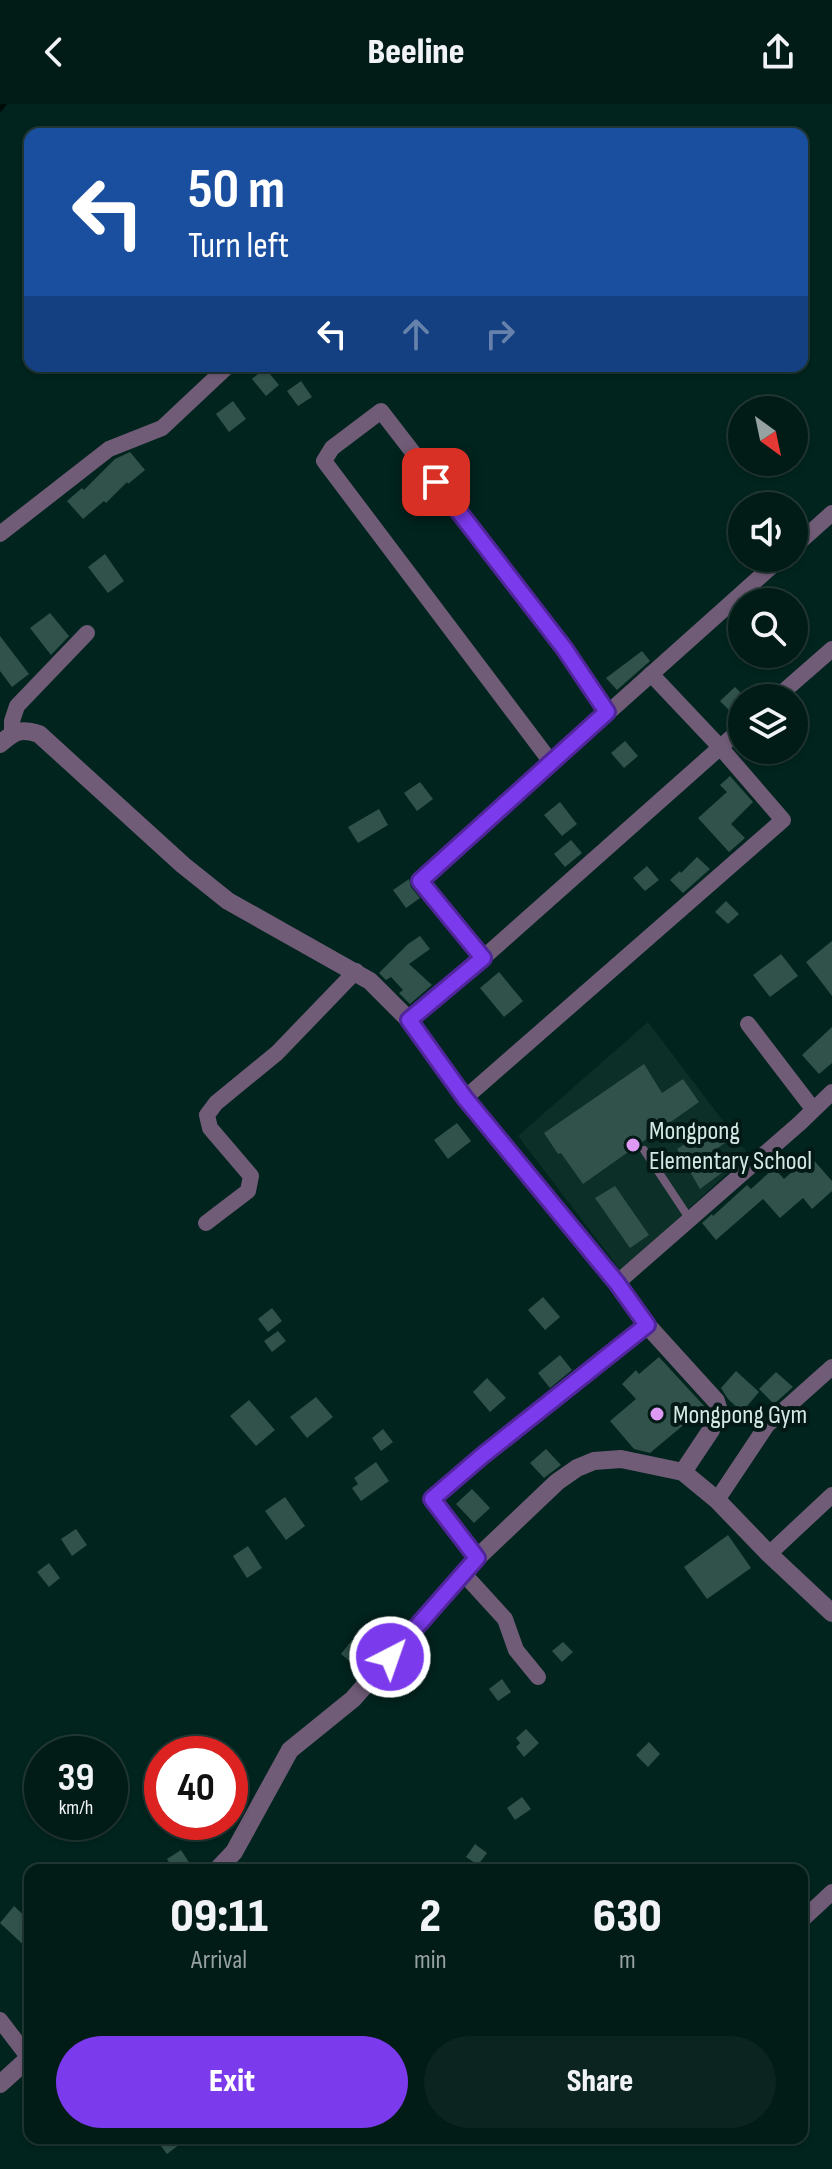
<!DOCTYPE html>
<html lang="en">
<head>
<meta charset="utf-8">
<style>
	:root { --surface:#011b16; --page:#0b241f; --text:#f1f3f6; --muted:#96a1a1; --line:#233935; --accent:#7c3aed }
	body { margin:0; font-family:"Sofia Sans Condensed",sans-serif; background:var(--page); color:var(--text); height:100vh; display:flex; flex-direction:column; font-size:30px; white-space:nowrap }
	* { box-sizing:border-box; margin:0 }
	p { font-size:26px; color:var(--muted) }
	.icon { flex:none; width:44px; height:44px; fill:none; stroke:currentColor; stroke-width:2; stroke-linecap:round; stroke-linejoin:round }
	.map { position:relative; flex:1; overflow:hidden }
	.sheet { position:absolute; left:24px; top:1760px; width:784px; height:280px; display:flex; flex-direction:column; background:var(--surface); border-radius:16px; box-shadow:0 2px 6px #0004,0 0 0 2px var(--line) }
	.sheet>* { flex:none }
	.top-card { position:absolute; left:24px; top:24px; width:784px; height:244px; border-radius:16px; box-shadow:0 2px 6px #0004,0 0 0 2px var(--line); background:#1a4fa0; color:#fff; overflow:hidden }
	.needle { width:52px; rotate:147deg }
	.controls { position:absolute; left:728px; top:292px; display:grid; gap:16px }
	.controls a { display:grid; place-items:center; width:80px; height:80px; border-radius:50%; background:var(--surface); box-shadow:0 2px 6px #0004,0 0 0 2px var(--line); font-size:40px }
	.speed { position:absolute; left:24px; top:1632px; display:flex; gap:16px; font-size:40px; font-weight:700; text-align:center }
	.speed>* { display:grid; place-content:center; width:104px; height:104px; border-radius:50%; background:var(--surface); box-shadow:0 2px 6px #0004,0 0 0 2px var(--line); line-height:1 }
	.speed small { font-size:20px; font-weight:400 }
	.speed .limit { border:12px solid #d22; background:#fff; color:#111 }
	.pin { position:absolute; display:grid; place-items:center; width:68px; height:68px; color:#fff; margin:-34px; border-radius:16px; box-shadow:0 4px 12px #0006 }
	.me { position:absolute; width:88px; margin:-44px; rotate:41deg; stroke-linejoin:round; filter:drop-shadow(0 0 6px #0008) }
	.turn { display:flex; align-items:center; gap:28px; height:168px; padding:0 32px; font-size:36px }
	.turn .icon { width:104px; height:104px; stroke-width:2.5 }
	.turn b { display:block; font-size:56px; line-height:68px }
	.lanes { display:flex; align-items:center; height:76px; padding:0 32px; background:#0003; justify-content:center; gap:40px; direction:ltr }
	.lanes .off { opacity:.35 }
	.eta { display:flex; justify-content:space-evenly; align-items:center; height:136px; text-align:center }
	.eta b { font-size:48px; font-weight:800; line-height:56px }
	.button { display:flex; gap:16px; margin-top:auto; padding:16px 32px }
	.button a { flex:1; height:92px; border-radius:48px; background:var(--accent); color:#fff; font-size:32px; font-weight:800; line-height:92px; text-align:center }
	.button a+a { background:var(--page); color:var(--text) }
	header { display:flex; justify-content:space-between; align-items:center; height:104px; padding:0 32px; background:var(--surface); font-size:36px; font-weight:800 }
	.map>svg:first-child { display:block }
</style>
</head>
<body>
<header><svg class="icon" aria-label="back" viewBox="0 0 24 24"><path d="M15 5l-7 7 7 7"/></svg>Beeline<svg class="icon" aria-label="share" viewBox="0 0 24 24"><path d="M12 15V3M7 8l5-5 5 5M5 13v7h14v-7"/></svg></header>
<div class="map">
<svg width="832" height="2065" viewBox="0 0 832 2065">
	<rect width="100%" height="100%" fill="#01241e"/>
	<path fill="#0c2f28" d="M648,918L748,1050L621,1167L518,1032Z"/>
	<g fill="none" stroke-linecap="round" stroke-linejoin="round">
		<path stroke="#000b08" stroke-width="5" d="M0,5L4,0"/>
	</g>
	<g fill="#30524a">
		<path d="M265,264L279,281L266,292L252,275Z"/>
		<path d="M301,277L312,293L298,302L287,287Z"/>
		<path d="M233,297L246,315L229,328L216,310Z"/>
		<path d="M130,348L145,366L128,380L127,378L106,399L104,397L83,415L67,397L82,384L84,386L115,355Z"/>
		<path d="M105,450L124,477L108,489L88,463Z"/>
		<path d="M50,509L69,532L51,551L30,524Z"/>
		<path d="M0,532L29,570L12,583L0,567Z"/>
		<path d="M642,547L650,557L617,586L606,574Z"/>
		<path d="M735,583L746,594H742V598L732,609L720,597Z"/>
		<path d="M625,637L638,652L624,664L611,649Z"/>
		<path d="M730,672L753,698L731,720L745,734L729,748L698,714L727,688L720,681Z"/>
		<path d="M420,678L433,695L417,707L404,689Z"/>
		<path d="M560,698L577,720L562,732L544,711Z"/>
		<path d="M379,705L388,721L358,739L348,723Z"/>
		<path d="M571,736L582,749L565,763L554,750Z"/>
		<path d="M697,753L710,765L683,789L670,776L680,767L681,769Z"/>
		<path d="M647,762L659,776L645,787L633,774Z"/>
		<path d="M409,775L411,783L420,794L406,804L393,786Z"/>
		<path d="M726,797L739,810L728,820L715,808Z"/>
		<path d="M420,832L430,845L409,860L432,881L410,900L399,889L403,886L391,873L386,876L379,869L408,840Z"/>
		<path d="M832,837V892L806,858Z"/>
		<path d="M781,850L798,872L770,893L753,871Z"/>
		<path d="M499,868L523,897L504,913L480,884Z"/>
		<path d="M832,923V959L819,970L802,951Z"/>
		<path d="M644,960L662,989L683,975L699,998L583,1080L561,1049L558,1050L544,1029Z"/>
		<path d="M457,1019L471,1037L448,1055L434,1036Z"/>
		<path d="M715,1023L726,1038L711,1049L723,1068L700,1085L677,1045L699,1031L700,1034Z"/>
		<path d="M810,1052L832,1077V1087L812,1105L803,1094L780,1114L763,1095L716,1136L702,1119L712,1110L713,1112L747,1081L751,1085L774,1064L784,1075Z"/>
		<path d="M615,1082L649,1131L630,1144L595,1094Z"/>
		<path d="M543,1193L560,1213L545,1226L528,1206Z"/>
		<path d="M272,1204L282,1217L268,1228L258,1215Z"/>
		<path d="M278,1227L286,1237L272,1248L264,1237Z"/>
		<path d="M560,1251L572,1266L550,1284L538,1269Z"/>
		<path d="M659,1253L705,1303L650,1349L634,1345L610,1317L636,1295L622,1280L636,1266L639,1270Z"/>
		<path d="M736,1267L759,1288L742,1308L728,1295L721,1284Z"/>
		<path d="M776,1268L793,1283L774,1300L759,1285Z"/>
		<path d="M487,1274L506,1294L490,1308L473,1288Z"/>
		<path d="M316,1293L333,1313L307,1334L290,1313Z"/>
		<path d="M249,1296L275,1326L256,1342L230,1312Z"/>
		<path d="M383,1325L393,1338L381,1347L372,1334Z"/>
		<path d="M546,1345L561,1361L544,1374L530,1359Z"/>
		<path d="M376,1358L389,1377L361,1397L352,1384L358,1380L354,1374Z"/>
		<path d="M472,1385L490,1404L474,1419L456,1400Z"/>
		<path d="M285,1393L305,1422L286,1436L265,1407Z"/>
		<path d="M76,1425L87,1441L72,1452L61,1435Z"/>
		<path d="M728,1431L751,1464L707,1495L684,1463Z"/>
		<path d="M248,1442L262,1464L247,1474L233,1452Z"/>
		<path d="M49,1459L60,1474L49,1483L37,1468Z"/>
		<path d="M352,1536L373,1554L361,1567L341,1550Z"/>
		<path d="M563,1538L573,1548L562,1558L552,1547Z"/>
		<path d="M502,1575L511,1588L498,1597L489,1585Z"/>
		<path d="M526,1625L539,1639L524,1653L516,1643L520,1639L516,1634Z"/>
		<path d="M649,1638L660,1650L648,1663L636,1651Z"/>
		<path d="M522,1693L531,1705L515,1716L507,1704Z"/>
		<path d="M475,1740L487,1749L478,1761L466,1753Z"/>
		<path d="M181,1746L194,1766H174L167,1755Z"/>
		<path d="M14,1802L30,1817V1847L0,1819Z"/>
		<path d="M155,2034H188L167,2050Z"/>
	</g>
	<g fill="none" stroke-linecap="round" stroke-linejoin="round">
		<path stroke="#715c78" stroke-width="8" d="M644,1046L689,1114"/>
		<g stroke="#715c78" stroke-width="16">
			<path d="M0,430L109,345L162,324L228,262"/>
			<path d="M794,443L832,409"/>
			<path d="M776,594L832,545"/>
			<path d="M12,629V617L17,602L87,529"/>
			<path d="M551,658L324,357L332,344L381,307L564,544L607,608"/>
			<path d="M483,854L420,777L781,454"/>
			<path d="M409,916L483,854L742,624"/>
			<path d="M748,920L813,1005"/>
			<path d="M465,994L783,716L720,643L651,570"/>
			<path d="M206,1119L248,1087L251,1072L210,1024L207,1011L216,999L277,949L356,867"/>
			<path d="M617,1179L800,1019L832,988"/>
			<path d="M717,1396L767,1321L832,1263"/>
			<path d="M769,1450L832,1391"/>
			<path d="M477,1454L432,1395L482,1352L647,1221"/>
			<path d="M463,1469L505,1515L516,1546L538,1573"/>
			<path d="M802,1816L832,1788"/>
			<path d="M0,1916L29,1954"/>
		</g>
		<g stroke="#715c78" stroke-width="18">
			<path d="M0,640C15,627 20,624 39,630L183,761L228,797L370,877L409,916L465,994L617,1179L647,1221L716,1297L719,1307L711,1326L683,1368"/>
			<path d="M217,1766L234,1748L290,1646L353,1595L477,1454L557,1378L577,1364L594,1357L621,1355L683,1368L717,1396L769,1450L832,1509"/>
			<path d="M0,1980L30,1953"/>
		</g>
	</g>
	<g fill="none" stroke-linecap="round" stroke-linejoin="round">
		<g stroke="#51269a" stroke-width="20">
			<path id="route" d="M390,1553L477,1454L432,1395L482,1352L647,1221L617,1179L465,994L409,916L483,854L420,777L607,608L564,544L436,378"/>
		</g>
		<use href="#route" stroke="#7c3aed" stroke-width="14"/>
	</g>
	<g fill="#dd99f3" stroke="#021915" stroke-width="3">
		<circle cx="633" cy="1041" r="8"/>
		<circle cx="657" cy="1310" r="8"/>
	</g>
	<g text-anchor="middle" stroke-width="8" stroke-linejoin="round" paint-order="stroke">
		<g font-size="26" fill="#d5e8e3" stroke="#021915" text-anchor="start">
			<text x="649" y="1035">Mongpong<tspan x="649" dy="30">Elementary School</tspan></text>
			<text x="673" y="1319">Mongpong Gym</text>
		</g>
	</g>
</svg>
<div class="controls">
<a><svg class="needle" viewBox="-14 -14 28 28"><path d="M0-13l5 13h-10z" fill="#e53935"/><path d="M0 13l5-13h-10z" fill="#96a1a1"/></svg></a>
<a><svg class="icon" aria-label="sound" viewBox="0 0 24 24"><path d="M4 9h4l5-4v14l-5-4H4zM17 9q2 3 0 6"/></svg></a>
<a><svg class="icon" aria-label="search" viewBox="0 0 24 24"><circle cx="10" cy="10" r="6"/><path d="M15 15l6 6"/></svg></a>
<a><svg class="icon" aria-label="layers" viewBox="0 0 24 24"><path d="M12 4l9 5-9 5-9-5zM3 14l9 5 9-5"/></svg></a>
</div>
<div class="speed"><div>39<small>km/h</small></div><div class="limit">40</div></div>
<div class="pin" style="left:436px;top:378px;background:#d93025"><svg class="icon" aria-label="arrive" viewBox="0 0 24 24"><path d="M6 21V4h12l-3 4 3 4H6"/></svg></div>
<svg class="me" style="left:390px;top:1553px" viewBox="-20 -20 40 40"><circle r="17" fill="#7c3aed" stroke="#fff" stroke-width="3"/><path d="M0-11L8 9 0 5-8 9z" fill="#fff"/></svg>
<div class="top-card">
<div class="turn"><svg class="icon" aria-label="left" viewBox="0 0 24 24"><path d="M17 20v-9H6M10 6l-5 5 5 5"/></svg><div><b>50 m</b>Turn left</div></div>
<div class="lanes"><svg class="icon" aria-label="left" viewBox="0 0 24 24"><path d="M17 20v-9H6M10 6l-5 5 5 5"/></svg><svg class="icon off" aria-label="ahead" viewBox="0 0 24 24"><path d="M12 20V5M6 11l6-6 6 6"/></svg><svg class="icon off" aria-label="right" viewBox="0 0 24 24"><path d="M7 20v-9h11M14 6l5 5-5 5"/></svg></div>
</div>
<section class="sheet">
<div class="eta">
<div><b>09:11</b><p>Arrival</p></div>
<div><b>2</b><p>min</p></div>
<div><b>630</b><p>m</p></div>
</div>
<div class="button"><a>Exit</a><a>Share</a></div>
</section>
</div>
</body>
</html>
